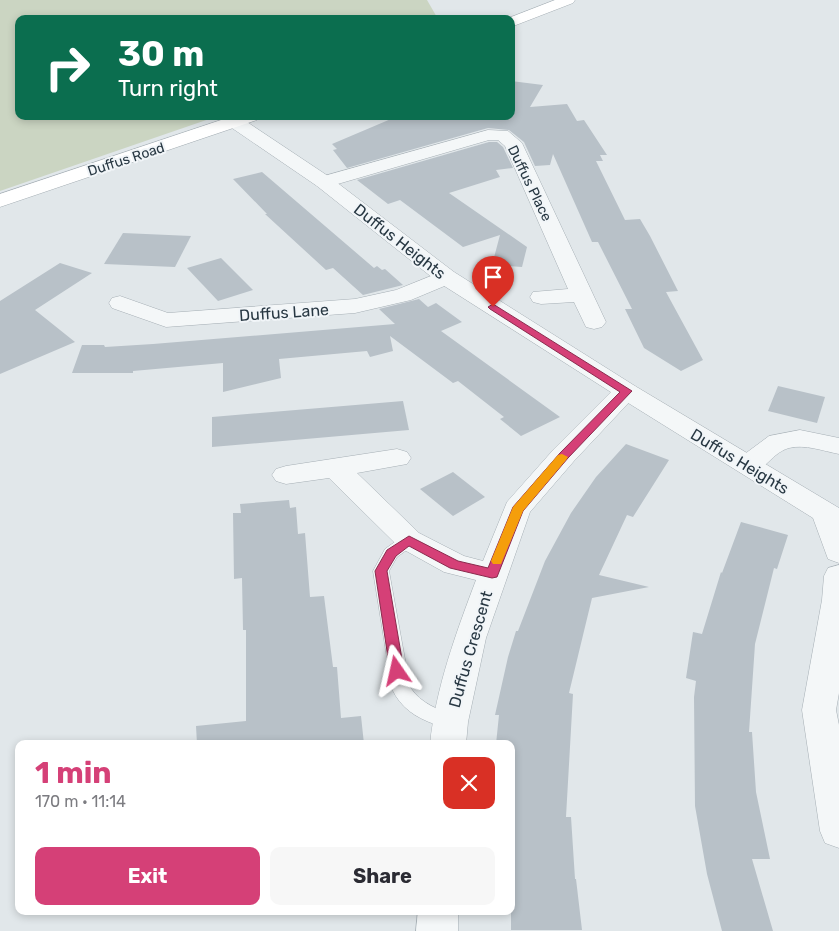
<!DOCTYPE html>
<html lang="en">
<head>
<meta charset="utf-8">
<style>
	:root { --surface:#fff; --page:#f7f7f7; --text:#2b2b33; --muted:#7c7c81; --accent:#d54077 }
	body { margin:0; font-family:Rubik,sans-serif; background:var(--page); color:var(--text); height:100vh; display:flex; flex-direction:column; font-size:19px; white-space:nowrap }
	* { box-sizing:border-box; margin:0 }
	p { font-size:16px; color:var(--muted) }
	.icon { flex:none; width:28px; height:28px; fill:none; stroke:currentColor; stroke-width:2; stroke-linecap:round; stroke-linejoin:round }
	.map { position:relative; flex:1; overflow:hidden }
	.drawer { position:absolute; left:15px; top:740px; width:500px; height:175px; display:flex; flex-direction:column; background:var(--surface); border-radius:10px; box-shadow:0 2px 8px #0003 }
	.drawer>* { flex:none }
	.banner { position:absolute; left:15px; top:15px; width:500px; height:105px; border-radius:10px; box-shadow:0 2px 8px #0003; background:#0b6e4f; color:#fff; overflow:hidden }
	.pin { position:absolute; display:grid; place-items:center; width:42px; height:42px; color:#fff; margin:-51px -21px; border-radius:50% 50% 50% 0; rotate:-45deg; box-shadow:0 0 5px #0007 }
	.pin .icon { rotate:45deg }
	.me { position:absolute; width:55px; margin:-28px; rotate:349deg; stroke-linejoin:round; filter:drop-shadow(0 0 4px #0008) }
	.turn { display:flex; align-items:center; gap:18px; height:105px; padding:0 20px; font-size:22px }
	.turn .icon { width:65px; height:65px; stroke-width:2.5 }
	.turn b { display:block; font-size:35px; line-height:42px }
	.round { display:grid; place-items:center; flex:none; width:52px; height:52px; border-radius:10px; background:var(--page) }
	.summary { display:flex; align-items:center; justify-content:space-between; height:85px; padding:0 20px }
	h1 { font-size:30px; font-weight:700; line-height:38px; color:var(--accent) }
	.action { display:flex; gap:10px; margin-top:auto; padding:10px 20px }
	.action a { flex:1; height:58px; border-radius:10px; background:var(--accent); color:#fff; font-size:20px; font-weight:700; line-height:58px; text-align:center }
	.action a+a { background:var(--page); color:var(--text) }
	.map>svg:first-child { display:block }
</style>
</head>
<body>
<div class="map">
<svg width="839" height="931" viewBox="0 0 839 931">
	<rect width="100%" height="100%" fill="#e1e7ea"/>
	<path fill="#cbd5c2" d="M0,0H427L438,19H19V116H218L0,191Z"/>
	<g fill="#b8c1c8">
		<path d="M511,81L543,85L530,107L567,104L577,121L584,120L607,155H600L603,161H596L625,220L640,219L650,236L678,291L666,292L703,360L681,371L644,348L625,309H632L598,242H592L553,154L550,165L535,166L524,142L509,130L488,128L347,168L333,150L337,149L332,144L398,116H511Z"/>
		<path d="M489,142H497L503,147L513,168L496,170L500,177L449,193L527,247L522,267L492,265L500,235L463,247L400,200L388,204L357,180Z"/>
		<path d="M262,172L374,268L377,266L382,270L385,269L403,285L363,295L333,268L326,270L265,214H267L233,179Z"/>
		<path d="M123,233L191,236L175,267L104,264Z"/>
		<path d="M221,258L253,290L218,301L187,268Z"/>
		<path d="M60,263L92,273L35,310L75,342L0,374V301Z"/>
		<path d="M419,299L428,307L436,303L462,322L441,331L560,417L521,436L500,419L504,417L458,381L453,383L390,336L393,351L370,357L367,351L279,359L281,378L223,392V363L133,371V373H72L82,345H104L105,347L153,344L395,324L379,309Z"/>
		<path d="M778,386L825,397L817,423L768,411Z"/>
		<path d="M403,401L409,430L212,447V417Z"/>
		<path d="M626,444L669,460L633,517L627,515L599,575L649,587L592,598L569,693L573,694L566,817H571L575,879H576L582,930H511V744H496L499,715H495L508,657L516,631H518L545,561L571,513L596,477Z"/>
		<path d="M453,472L485,497L453,516L420,489Z"/>
		<path d="M289,500L290,508L296,507L298,534L305,533L310,597L324,596L333,667H337L341,718L361,716L364,744H197L196,726L246,721V630H243L242,578L234,579L233,513H241L240,504Z"/>
		<path d="M741,522L788,535L777,569L774,568L755,644L749,732H752L756,792L770,859H752L773,931H722L707,874L695,806L694,697L696,681L686,678L693,632L702,634L721,572L722,573Z"/>
	</g>
	<g fill="none" stroke-linecap="round" stroke-linejoin="round">
		<g stroke="#a6afb5" stroke-width="1">
			<path id="service" d="M409,534L415,536L417,540L415,544L397,557L389,571L410,687C421,704 439,710 457,716L460,722L457,728C448,730 442,727 434,724C415,717 401,708 392,689L373,571L385,549L403,536Z"/>
		</g>
		<g stroke="#a6afb5" stroke-width="1">
			<g id="minor">
				<path d="M488,130L508,131L522,143L606,322L602,327L594,329L586,327L574,302L541,304L533,302L530,297L533,292L568,289L505,146L498,140H489L324,188L317,186L314,182L317,178Z"/>
				<path d="M446,270L454,272L457,277L454,282L411,300L355,313L166,327L112,308L109,303L112,298L120,296L168,313L355,299L396,290Z"/>
				<path d="M626,383L635,386L639,391L635,396L574,461L530,512L486,638L468,722L466,744H430C436,687 456,633 476,580L444,572L399,547L329,478L286,484L276,481L272,475L276,469L286,466L397,449L407,452L411,458L407,464L357,473L419,533L464,556L483,561L507,502L554,449L617,386Z"/>
				<path d="M800,430L839,438V454C823,451 805,444 789,448C768,454 765,478 738,471L734,465L738,459L769,436Z"/>
				<path d="M418,911H458V931H416Z"/>
			</g>
		</g>
		<g stroke="#a6afb5" stroke-width="1">
			<g id="tertiary">
				<path d="M235,117L241,118L331,178L454,272L635,386L839,508V563L828,559L813,518L617,396L438,282L317,186L229,126L226,122L229,118Z"/>
				<path d="M839,565V693L836,710L839,725V848L825,843L820,831L802,710L822,600L824,576L828,568Z"/>
			</g>
		</g>
		<g stroke="#a6afb5" stroke-width="1">
			<g id="secondary">
				<path d="M555,0H575L573,3L516,25L511,26V19H506Z"/>
				<path d="M233,116H259L257,120L0,207V194Z"/>
			</g>
		</g>
		<use href="#service" fill="#f4f7f8" fill-rule="evenodd"/>
		<use href="#minor" fill="#f4f7f8" fill-rule="evenodd"/>
		<use href="#tertiary" fill="#f4f7f8" fill-rule="evenodd"/>
		<use href="#secondary" fill="#fff" fill-rule="evenodd"/>
	</g>
	<path fill="#d54077" stroke="#8a2a4d" d="M493,304L632,391L568,458L523,511L497,577L492,578L450,568L409,546L396,556L387,571L404,671L402,675L397,677L392,675L390,671L375,571L387,550L409,536L458,561L488,568L513,507L560,453L620,392L490,309L488,307Z"/>
	<path fill="#f59e0b" d="M562,454L568,457L566,460L523,511L501,564H493L491,561L513,507L558,455Z"/>
	<g text-anchor="middle" stroke-width="4" stroke-linejoin="round" paint-order="stroke">
		<g font-size="14" fill="#283843" stroke="#f1f5f8">
			<text transform="translate(126 159) rotate(-18)" y="5">Duffus Road</text>
			<text transform="translate(530 183) rotate(64)" y="5">Duffus Place</text>
		</g>
		<g font-size="16" fill="#283843" stroke="#f1f5f8">
			<text transform="translate(400 241) rotate(38)" y="6">Duffus Heights</text>
			<text transform="translate(284 312) rotate(-4)" y="6">Duffus Lane</text>
			<text transform="translate(740 461) rotate(31)" y="6">Duffus Heights</text>
			<text transform="translate(470 649) rotate(-74)" y="6">Duffus Crescent</text>
		</g>
	</g>
</svg>
<div class="pin" style="left:493px;top:307px;background:#d93025"><svg class="icon" aria-label="arrive" viewBox="0 0 24 24"><path d="M6 21V4h12l-3 4 3 4H6"/></svg></div>
<svg class="me" style="left:397px;top:671px" viewBox="-20 -20 40 40"><path d="M0-17L14 15 0 8-14 15z" fill="#d54077" stroke="#fff" stroke-width="4"/></svg>
<div class="banner">
<div class="turn"><svg class="icon" aria-label="right" viewBox="0 0 24 24"><path d="M7 20v-9h11M14 6l5 5-5 5"/></svg><div><b>30 m</b>Turn right</div></div>
</div>
<section class="drawer">
<div class="summary"><div><h1>1 min</h1><p>170 m · 11:14</p></div><a class="round" style="background:#d93025;color:#fff"><svg class="icon" aria-label="close" viewBox="0 0 24 24"><path d="M6 6l12 12M18 6L6 18"/></svg></a></div>
<div class="action"><a>Exit</a><a>Share</a></div>
</section>
</div>
</body>
</html>
